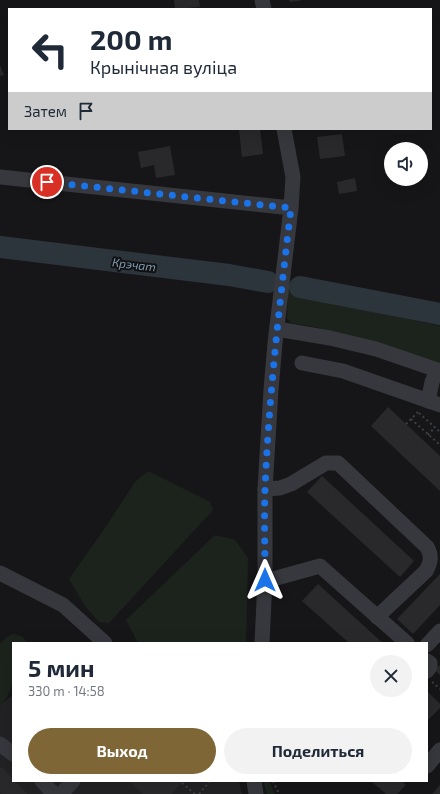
<!DOCTYPE html>
<html lang="ru">
<head>
<meta charset="utf-8">
<style>
	:root { --surface:#fff; --page:#f2f2f3; --text:#1f2937; --muted:#747a83; --accent:#7e6636 }
	body { margin:0; font-family:"Exo 2",sans-serif; background:var(--page); color:var(--text); height:100vh; display:flex; flex-direction:column; font-size:15px; white-space:nowrap }
	* { box-sizing:border-box; margin:0 }
	p { font-size:13px; color:var(--muted) }
	.icon { flex:none; width:22px; height:22px; fill:none; stroke:currentColor; stroke-width:2; stroke-linecap:round; stroke-linejoin:round }
	.map { position:relative; flex:1; overflow:hidden }
	.panel { position:absolute; left:12px; top:642px; width:416px; height:140px; display:flex; flex-direction:column; background:var(--surface); border-radius:0px; box-shadow:0 4px 16px #0002 }
	.panel>* { flex:none }
	.hud { position:absolute; left:8px; top:8px; width:424px; height:122px; border-radius:0px; box-shadow:0 4px 16px #0002; background:#fff; color:var(--text); overflow:hidden }
	.buttons { position:absolute; left:384px; top:142px; display:grid; gap:8px }
	.buttons a { display:grid; place-items:center; width:44px; height:44px; border-radius:50%; background:var(--surface); box-shadow:0 4px 16px #0002; font-size:20px }
	.pin { position:absolute; display:grid; place-items:center; width:34px; height:34px; color:#fff; margin:-17px; border:2px solid #fff; border-radius:50%; box-shadow:0 1px 4px #0007 }
	.me { position:absolute; width:44px; margin:-22px; rotate:0deg; stroke-linejoin:round; filter:drop-shadow(0 0 3px #0008) }
	.turn { display:flex; align-items:center; gap:14px; height:84px; padding:0 16px; font-size:18px }
	.turn .icon { width:52px; height:52px; stroke-width:2.5 }
	.turn b { display:block; font-size:28px; line-height:34px }
	.then { display:flex; align-items:center; height:38px; padding:0 16px; background:#0003; gap:8px; font-size:15px }
	.round { display:grid; place-items:center; flex:none; width:42px; height:42px; border-radius:21px; background:var(--page) }
	.headline { display:flex; align-items:center; justify-content:space-between; height:68px; padding:0 16px }
	h1 { font-size:24px; font-weight:700; line-height:30px }
	.action { display:flex; gap:8px; margin-top:auto; padding:8px 16px }
	.action a { flex:1; height:46px; border-radius:24px; background:var(--accent); color:#fff; font-size:16px; font-weight:700; line-height:46px; text-align:center }
	.action a+a { background:var(--page); color:var(--text) }
	.map>svg:first-child { display:block }
</style>
</head>
<body>
<div class="map">
<svg width="440" height="794" viewBox="0 0 440 794">
	<rect width="100%" height="100%" fill="#161618"/>
	<path fill="#222225" d="M13,695V781H239L242,794H0V705Z"/>
	<g fill="#1c231d">
		<path d="M288,288L356,308L440,326V365L364,339L315,327L291,323L287,318Z"/>
		<path d="M148,471L210,502L213,510L109,623L99,622L85,606L69,579L103,531L135,482Z"/>
		<path d="M215,535L235,540L248,558L246,643H138L126,620Z"/>
		<path d="M13,634L22,636L27,643H13C13,663 18,691 0,705V644L6,637Z"/>
		<path d="M263,781H269L275,794H267Z"/>
	</g>
	<g fill="none" stroke-linecap="round" stroke-linejoin="round">
		<g stroke="#2c353c" stroke-width="22">
			<path d="M0,247L229,275L268,282"/>
			<path d="M300,287L440,314"/>
		</g>
	</g>
	<g fill="#29292c">
		<path d="M174,0H199L200,7L175,9Z"/>
		<path d="M289,0H300V1L290,2Z"/>
		<path d="M0,65L4,75L0,76Z"/>
		<path d="M249,129H260L263,154L242,157L239,130Z"/>
		<path d="M342,134L345,156L320,159L317,137Z"/>
		<path d="M170,146L175,175L156,178L154,165L141,168L138,152Z"/>
		<path d="M355,178L357,191L339,194L337,182Z"/>
		<path d="M388,407L440,456V491L371,426Z"/>
		<path d="M322,476L414,561L400,577L307,492Z"/>
		<path d="M440,574V605L413,634L397,619Z"/>
		<path d="M318,584L376,637L383,643H349L302,601Z"/>
		<path d="M440,665V675L435,670Z"/>
		<path d="M427,691L440,704V708L427,721Z"/>
		<path d="M2,767L13,779V781H15L28,794H2L0,792V769Z"/>
		<path d="M129,781H183L171,794H143Z"/>
		<path d="M371,781H402L406,785L397,794H386Z"/>
		<path d="M440,785V794H432Z"/>
	</g>
	<g fill="none" stroke-linecap="round" stroke-linejoin="round">
		<g stroke="#3d3f44" stroke-width="2" stroke-dasharray="2 3" stroke-linecap="butt">
			<path d="M419,413L440,432"/>
			<path d="M411,419L440,445"/>
			<path d="M406,424L418,412"/>
			<path d="M428,435L435,427"/>
			<path d="M432,682L440,689"/>
			<path d="M273,781L279,794"/>
			<path d="M182,783L195,794"/>
			<path d="M199,794L210,781"/>
		</g>
		<g stroke="#37383d" stroke-width="15">
			<path d="M262,0L264,9"/>
			<path d="M0,177L291,208"/>
			<path d="M277,329L330,338L376,349L440,371"/>
			<path d="M302,363L343,371L440,405"/>
			<path d="M428,401L432,382L437,370"/>
			<path d="M265,489L280,488L291,484L326,463H338L427,547C432,556 431,562 426,571L377,617"/>
			<path d="M0,573L63,605L105,643"/>
			<path d="M265,580L273,579L320,566L407,643"/>
			<path d="M262,643L265,580V489L271,390L275,343L291,208L293,177L284,129"/>
			<path d="M427,645L440,631"/>
			<path d="M427,661L430,663V667L427,671"/>
			<path d="M0,744L13,754"/>
			<path d="M427,766L440,750"/>
			<path d="M42,781L54,794"/>
			<path d="M254,781L256,794"/>
			<path d="M61,794L73,781"/>
		</g>
	</g>
	<g fill="none" stroke-linecap="round" stroke-linejoin="round">
		<path stroke="#1a73e8" stroke-width="7" stroke-dasharray="0 12.6" d="M47,182L291,208C280,301 269,394 265,489C264,519 265,549 265,580"/>
	</g>
	<g text-anchor="middle" stroke-width="4" stroke-linejoin="round" paint-order="stroke">
		<g font-size="12" font-style="italic" fill="#7f9bb3" stroke="#111113">
			<text transform="translate(134 265) rotate(7)" y="4">Крэчат</text>
		</g>
	</g>
</svg>
<div class="buttons">
<a><svg class="icon" aria-label="sound" viewBox="0 0 24 24"><path d="M4 9h4l5-4v14l-5-4H4zM17 9q2 3 0 6"/></svg></a>
</div>
<div class="pin" style="left:47px;top:182px;background:#d93025"><svg class="icon" aria-label="arrive" viewBox="0 0 24 24"><path d="M6 21V4h12l-3 4 3 4H6"/></svg></div>
<svg class="me" style="left:265px;top:580px" viewBox="-20 -20 40 40"><path d="M0-17L14 15 0 8-14 15z" fill="#1a73e8" stroke="#fff" stroke-width="4"/></svg>
<div class="hud">
<div class="turn"><svg class="icon" aria-label="left" viewBox="0 0 24 24"><path d="M17 20v-9H6M10 6l-5 5 5 5"/></svg><div><b>200 m</b>Крынічная вуліца</div></div>
<div class="then">Затем<svg class="icon" aria-label="arrive" viewBox="0 0 24 24"><path d="M6 21V4h12l-3 4 3 4H6"/></svg></div>
</div>
<section class="panel">
<div class="headline"><div><h1>5 мин</h1><p>330 m · 14:58</p></div><a class="round"><svg class="icon" aria-label="close" viewBox="0 0 24 24"><path d="M6 6l12 12M18 6L6 18"/></svg></a></div>
<div class="action"><a>Выход</a><a>Поделиться</a></div>
</section>
</div>
</body>
</html>
